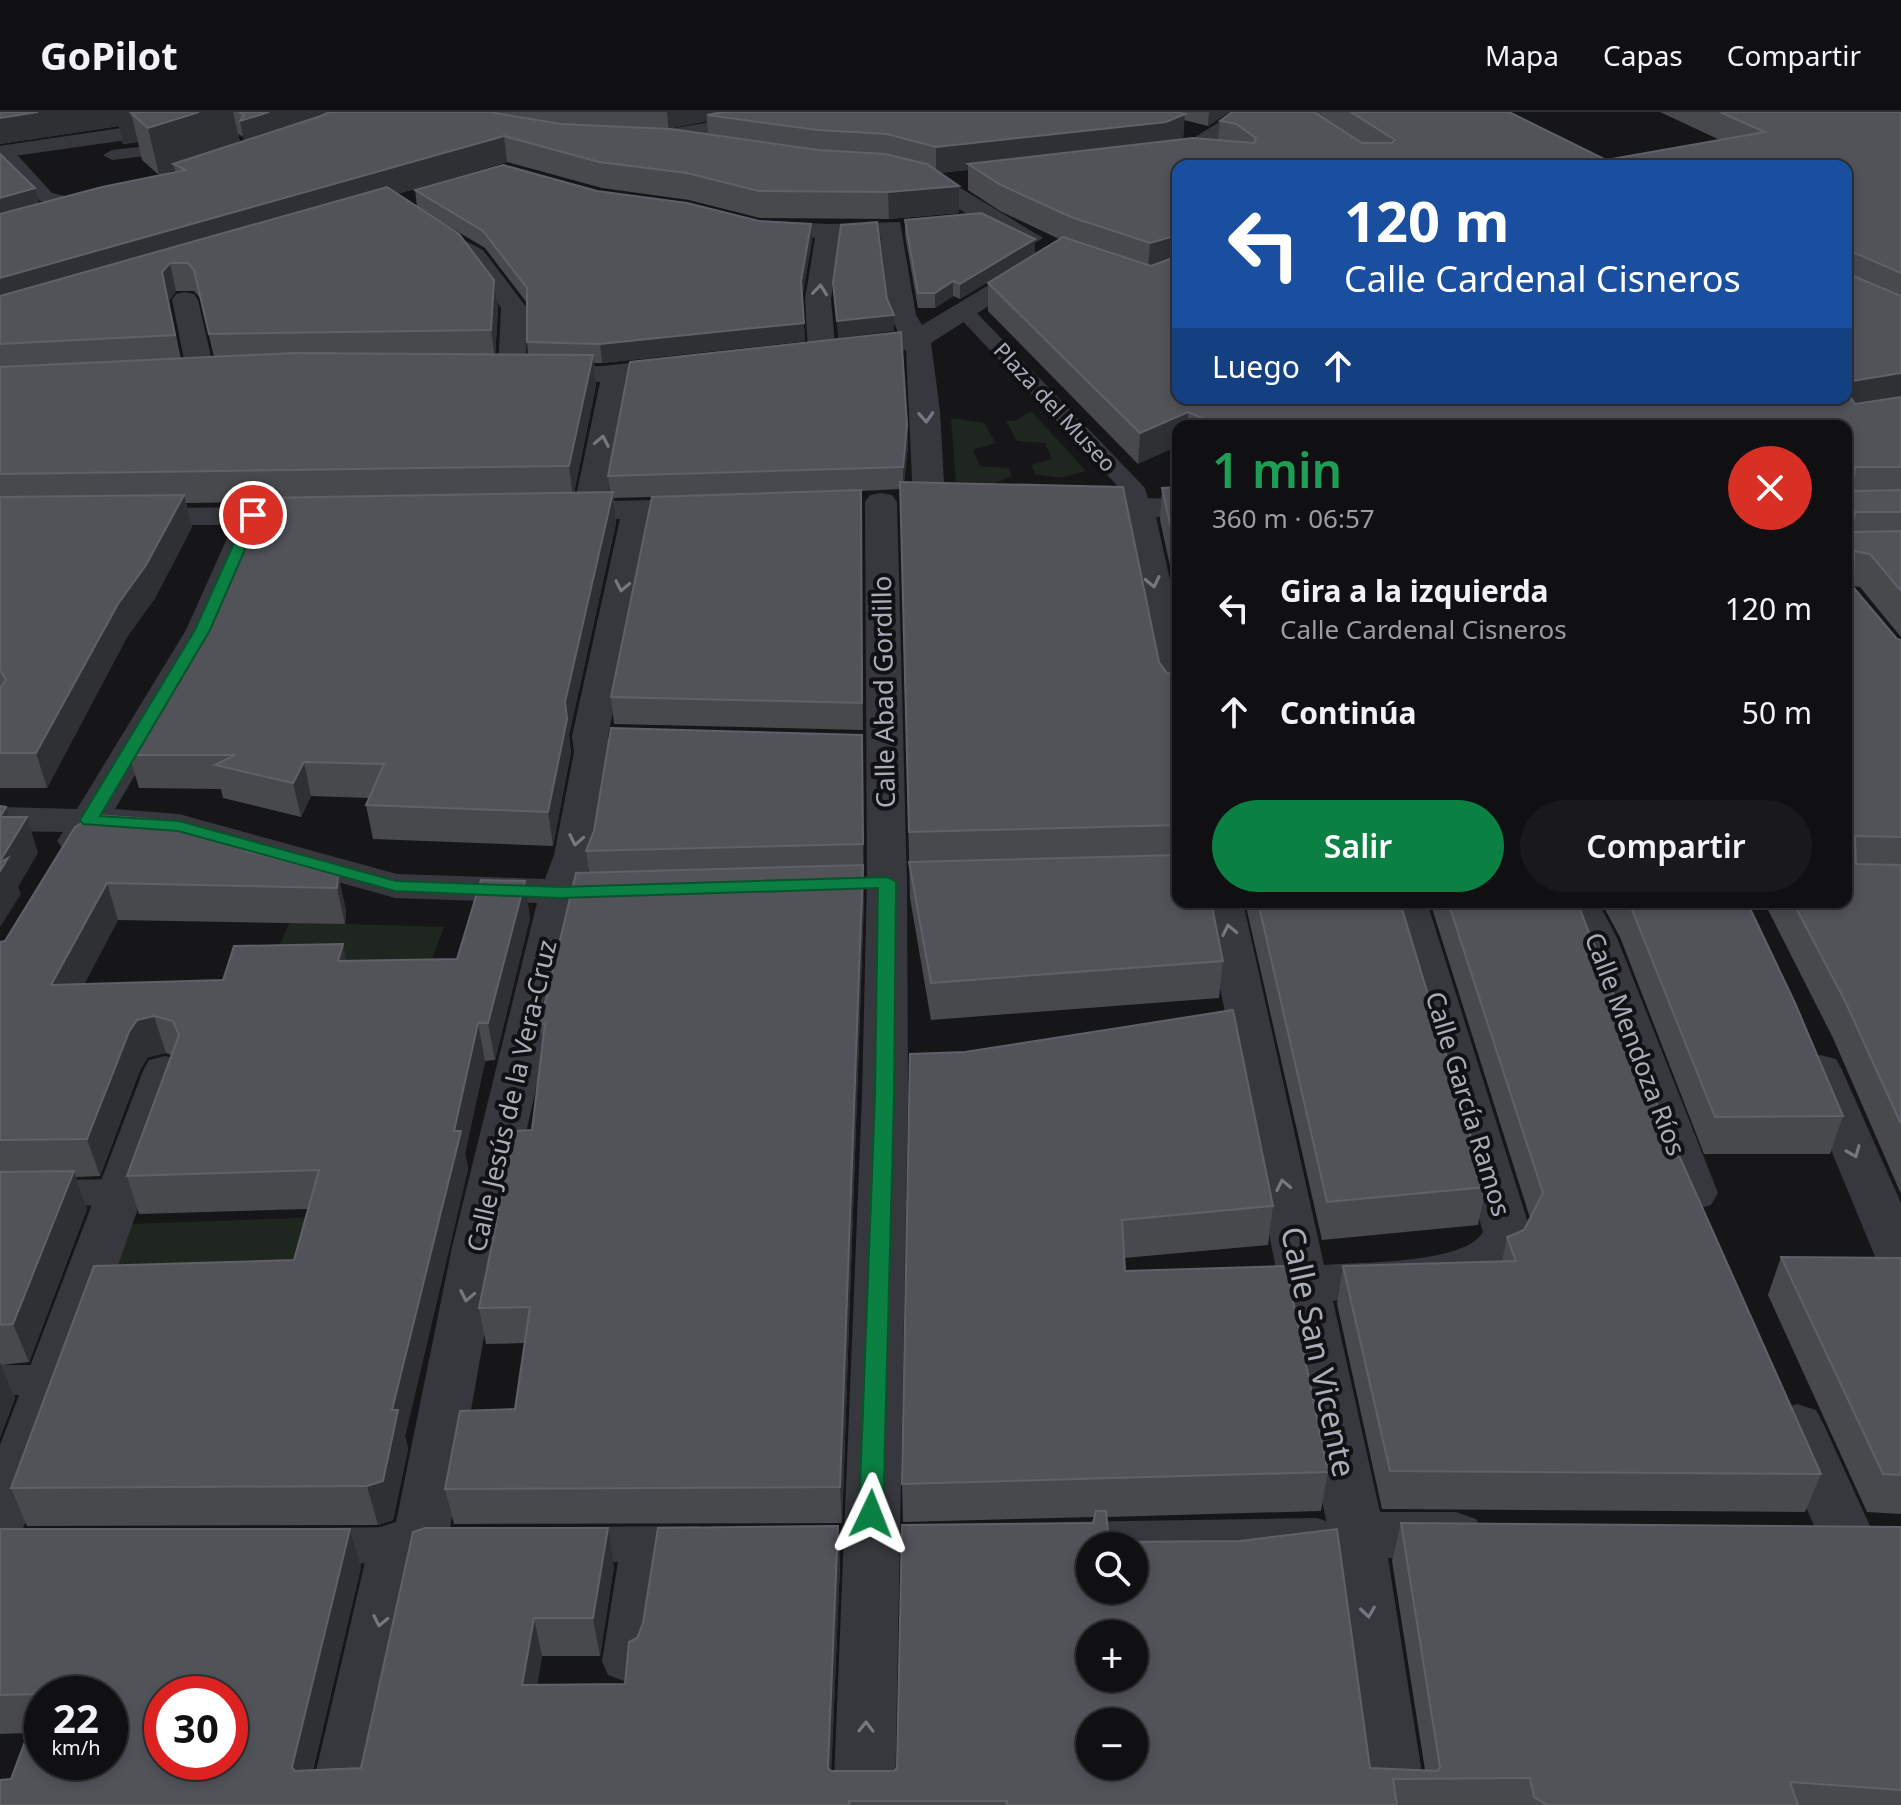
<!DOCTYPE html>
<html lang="es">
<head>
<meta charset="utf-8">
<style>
	:root { --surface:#101012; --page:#19191b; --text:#f1f3f6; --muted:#9c9d9f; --line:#303032; --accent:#0b8043 }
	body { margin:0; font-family:"Noto Sans",sans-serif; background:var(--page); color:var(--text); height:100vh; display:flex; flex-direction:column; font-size:30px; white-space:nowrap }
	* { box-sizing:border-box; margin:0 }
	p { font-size:26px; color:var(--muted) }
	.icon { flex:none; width:44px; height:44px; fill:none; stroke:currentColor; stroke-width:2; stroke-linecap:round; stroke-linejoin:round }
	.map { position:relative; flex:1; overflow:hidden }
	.panel { position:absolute; left:1172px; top:308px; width:680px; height:488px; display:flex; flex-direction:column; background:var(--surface); border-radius:16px; box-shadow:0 4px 12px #0003,0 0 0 2px var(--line) }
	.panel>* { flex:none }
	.hud { position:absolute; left:1172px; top:48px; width:680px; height:244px; border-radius:16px; box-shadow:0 4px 12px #0003,0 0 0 2px var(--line); background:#1a4fa0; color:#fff; overflow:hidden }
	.tools { position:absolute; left:1076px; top:1420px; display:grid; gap:16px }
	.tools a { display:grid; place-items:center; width:72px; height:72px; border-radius:50%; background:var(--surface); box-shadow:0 4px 12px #0003,0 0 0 2px var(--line); font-size:40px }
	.speed { position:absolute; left:24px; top:1564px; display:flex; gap:16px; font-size:40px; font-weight:700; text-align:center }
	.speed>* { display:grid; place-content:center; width:104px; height:104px; border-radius:50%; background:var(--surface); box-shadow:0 4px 12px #0003,0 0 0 2px var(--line); line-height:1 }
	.speed small { font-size:20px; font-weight:400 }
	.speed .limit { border:12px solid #d22; background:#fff; color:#111 }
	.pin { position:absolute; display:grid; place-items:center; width:68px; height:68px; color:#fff; margin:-34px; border:4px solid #fff; border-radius:50%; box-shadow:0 2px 8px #0007 }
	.me { position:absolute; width:88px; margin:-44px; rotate:2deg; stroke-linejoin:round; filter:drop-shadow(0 0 6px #0008) }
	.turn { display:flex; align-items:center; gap:28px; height:168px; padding:0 40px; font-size:36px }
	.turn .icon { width:104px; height:104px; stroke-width:2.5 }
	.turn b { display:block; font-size:56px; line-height:68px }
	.then { display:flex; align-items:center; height:76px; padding:0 40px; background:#0003; gap:16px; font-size:30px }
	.round { display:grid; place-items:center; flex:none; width:84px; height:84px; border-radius:42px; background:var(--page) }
	.headline { display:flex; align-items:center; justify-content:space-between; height:136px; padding:0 40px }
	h1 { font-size:48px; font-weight:600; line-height:60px; color:#1e9e55 }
	.cta { display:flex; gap:16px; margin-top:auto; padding:16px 40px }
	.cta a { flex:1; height:92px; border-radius:48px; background:var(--accent); color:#fff; font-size:32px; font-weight:600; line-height:92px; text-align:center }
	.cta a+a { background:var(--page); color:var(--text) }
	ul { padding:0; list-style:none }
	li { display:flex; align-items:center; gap:24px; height:104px; padding:0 40px }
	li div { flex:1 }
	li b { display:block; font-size:30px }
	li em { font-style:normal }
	header { display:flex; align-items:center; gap:48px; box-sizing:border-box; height:112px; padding:0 40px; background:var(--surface); border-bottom:2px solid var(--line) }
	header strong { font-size:38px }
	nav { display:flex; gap:44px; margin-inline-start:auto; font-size:28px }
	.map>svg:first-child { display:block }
</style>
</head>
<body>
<header>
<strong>GoPilot</strong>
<nav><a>Mapa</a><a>Capas</a><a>Compartir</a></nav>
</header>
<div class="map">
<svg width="1901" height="1693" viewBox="0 0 1901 1693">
	<rect width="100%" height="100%" fill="#161618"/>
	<g fill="#1e261f">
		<path d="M1031,299L1086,359L1060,366L1035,362L1031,353L1052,347L1045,331L1017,329L1006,309L1017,308Z"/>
		<path d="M959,307L985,311L995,331L973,338L980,354L1009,356L1012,364L995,371L956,370L951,307Z"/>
		<path d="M290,810L444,815L427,860L269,855Z"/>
		<path d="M322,1105L305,1177L107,1185L131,1112Z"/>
	</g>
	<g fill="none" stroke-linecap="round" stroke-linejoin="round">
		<g fill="#37383d" fill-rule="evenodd">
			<path d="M182,30L188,31V39L112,48L103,43L112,38Z"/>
			<path d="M0,35L11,36L52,81L100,92L102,96L93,102L40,89L0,45Z"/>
			<path d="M965,194L972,196L1145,376L1150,394L1146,399H1130L1125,382L958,204L955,200Z"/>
			<path d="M120,1067L133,1071L138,1080L133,1089L120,1093L0,1095V1069Z"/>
			<path d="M0,1253H50L64,1257L70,1268L64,1279L50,1283H0Z"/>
			<path d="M1317,1406L1332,1411L1338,1424L1332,1437L1317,1442L1134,1445V1434H1090V1445L1067,1446L1052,1441L1046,1428L1052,1415L1067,1410Z"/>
			<path d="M697,1414L712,1419L718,1432L712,1445L697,1450H661L646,1549L640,1563L624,1569L608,1563L602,1549L618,1450L567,1451L552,1446L546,1433L552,1420L567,1415Z"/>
			<path d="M413,1415L428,1420L434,1433L428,1446L413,1451L311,1452L296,1447L290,1434L296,1421L311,1416Z"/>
		</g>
		<g fill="#37383d" fill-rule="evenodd">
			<path d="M231,0H287L276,7L0,46V34L5,33Z"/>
			<path d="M767,0H809L806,5C780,11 644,47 631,29L642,22Z"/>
			<path d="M1235,0H1261L1197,44L1152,55L1140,48L1144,43L1181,34Z"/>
			<path d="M909,57L944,66L1043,126L1031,133C983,121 948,81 901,69L897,64L901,59Z"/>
			<path d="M755,108L828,112L900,110L916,203L922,213L1027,150H1045L1049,155L931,231L940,299L945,389L940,396H918L913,389L906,238L847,244L836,239L832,245H812L808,239L805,187L815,126L746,120L743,115L746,110ZM880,123L890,203L899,222L847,228L835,233L831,187L839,126Z"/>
			<path d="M456,124L483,138L527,196L526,254H602L686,245L696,247L700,253L696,259L629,268L607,389L707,387L718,389L723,396L718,403L652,406L608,624L612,640L594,743L585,767L629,766L643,769L649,778L643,787L578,792L500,1135L447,1433L439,1450L420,1456L370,1693H308L369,1433L377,1416L396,1410L452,1135L537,791L395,786L177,725L102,720L91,737L77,741L63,737L57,729L63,720L0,719V695L77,697L186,518L233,413H133L122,411L117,404L122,397L307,394L318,396L323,403L318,410L265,413L220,518L115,697L179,702L397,762L545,767L554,743L574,640L572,624L620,407L546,406L541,399L546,392L575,389L600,270L536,268L524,262L512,267L502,265L498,259L501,196L465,148L444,131Z"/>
			<path d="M185,180L194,182L198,188L215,262L211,268H191L187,262L172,188L176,182Z"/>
			<path d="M881,381L892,383L897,390L907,770L908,984L895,1693H833L862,984L867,770L865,390L870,383Z"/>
			<path d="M1069,384L1178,387V405H1156L1178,504V595L1165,592L1160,584L1124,404L1058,400L1053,393L1058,386Z"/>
			<path d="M1203,790H1243L1324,1153C1360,1150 1465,1152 1483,1120L1387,790H1427L1531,1120L1512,1155L1451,1178L1333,1189L1380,1400H1456L1476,1407L1484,1423L1476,1439L1456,1446H1388L1427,1693H1365L1329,1423Z"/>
			<path d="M1558,790H1598L1617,826L1718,1081L1711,1093L1694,1098L1677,1093L1670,1081L1575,826Z"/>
			<path d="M1820,943L1836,947L1842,958L1901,1091V1165L1884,1160L1876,1147L1798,958L1804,947Z"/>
			<path d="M165,944L181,948L187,959L28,1406L20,1422L0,1429V1333L143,959L149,948Z"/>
			<path d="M1797,1292L1816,1298L1824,1313L1875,1425L1867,1441L1847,1448L1827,1441L1819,1425L1770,1313L1778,1298Z"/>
		</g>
	</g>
	<g fill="#47494d" fill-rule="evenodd">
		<path d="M0,0H1229L1208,14L1184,8L1183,28H1218L1220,9L1232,0H1509L1606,48L1720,28L1660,0H1901V525L1860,475L1853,474L1897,527L1901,528V1082L1833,926L1764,790H1846V314H1178L1138,352L988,199V171L1059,127L1000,99L968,78V58L939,61L959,74V101L889,107L760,106L689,88L602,76L507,50L397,82L494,168L498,197L495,243H528L527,230V191L485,136L417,95L415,78L597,79L812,129L802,185L805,229L602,251H594L596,273L574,381L610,380L608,364L907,313L908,334L904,370L1159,550L1167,561L1178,563V790L1223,849L1219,886L931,908L910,786L900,377L861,379L863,618L614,612L611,585L718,383L614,386L616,411L569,623L571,640L553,734L373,727L366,693L369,686L311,684L301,705L223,686L221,677L139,676L129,643L233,453L232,449L258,390L186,391L192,415L155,486L127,525L47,676H0V42L39,92L175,60V58L159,63L142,48L138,30L123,32L119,14L0,32ZM707,9L708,23L672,17V16ZM238,22L244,25V29L240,31ZM1178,54L1846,286H1178ZM176,179H194L200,186L214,245L181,247L169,189Z"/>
		<path d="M905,108L1035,127V141L960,187L953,184L935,196H918L905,123Z"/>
		<path d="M1178,375V490L1160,408L1162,376Z"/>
		<path d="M862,623L864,787L842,1411L454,1412L445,1377L515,1297L525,1231L486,1232L479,1196L532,1018L543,929L540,912L589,761L586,739Z"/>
		<path d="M75,715L246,739L338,763L346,799L345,812L118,808L84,872L223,868L343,832L346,849L457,847L530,806L495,948L485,949L465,1041L468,1057L405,1324L408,1337L393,1408L378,1413L27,1414L11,1376L294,1148L308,1097L139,1102L127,1064L171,943L166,941L148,945L140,958L100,1064L76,1065L87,1097L29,1250L1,1253L15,1286L0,1325V830L5,829Z"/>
		<path d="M1245,790H1400L1486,1075L1478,1113L1322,1128Z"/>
		<path d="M1430,790H1577L1665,1012L1821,1362L1805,1400L1382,1397L1337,1192L1343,1154L1502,1150L1507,1125L1524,1118L1530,1106Z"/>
		<path d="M1601,790H1747L1843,1004L1830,1042H1704L1620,825Z"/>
		<path d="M910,942L1273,1094L1268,1133L1124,1146L1125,1159L1328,1360L1321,1399L1107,1405L1109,1430L1370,1656L1425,1658L1392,1449L1401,1411L1901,1415V1693H0L28,1621L0,1622V1417H350L361,1455L313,1658L361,1656L413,1420L614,1454L600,1544H542L537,1573L625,1572L838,1414L840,1452L831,1659H894L1093,1411L1094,1405L903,1410L902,1372ZM42,1582L110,1650H42Z"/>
		<path d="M1781,1145L1901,1146V1402L1867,1400L1768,1183Z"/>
	</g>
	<g fill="#2f3033">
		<path d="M38,0H233L241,36L173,52L175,58L159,63L148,16L131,1L138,30L123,32L119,14L0,32V6Z"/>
		<path d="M269,0H335L245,35L240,9Z"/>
		<path d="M667,0H751L707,3V9L672,16L669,23Z"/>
		<path d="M1209,0H1229L1208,14Z"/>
		<path d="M1185,2L1183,28L968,52V58L936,61V35Z"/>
		<path d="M504,24L507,50L0,197V166Z"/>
		<path d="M959,74V101L889,107L888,80Z"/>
		<path d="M35,76L42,103L0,115V86Z"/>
		<path d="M811,112L812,129L802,187L801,169Z"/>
		<path d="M1178,123V150L1148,159L1150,131Z"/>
		<path d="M1035,127V141L960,187V172Z"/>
		<path d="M170,151L176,179L169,189L182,252L162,160Z"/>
		<path d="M494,168L498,197L495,247L491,218Z"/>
		<path d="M953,169V184L935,196V181Z"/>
		<path d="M894,203V219L838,226L837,209Z"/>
		<path d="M804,211L805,229L602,251L600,232Z"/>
		<path d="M593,243L596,273L573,386L569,354Z"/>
		<path d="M1901,261V288L1827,302L1846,286V270Z"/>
		<path d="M1188,300L1187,314H1178V334L1138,352L1140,321Z"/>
		<path d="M907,313L908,334L903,377V355Z"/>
		<path d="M613,380L616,411L569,623L571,640L553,734L548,700L565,590Z"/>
		<path d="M184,383L192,415L155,486L127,525L47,676L36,641L118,492Z"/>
		<path d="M304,650L311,684L301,705L293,671Z"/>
		<path d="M6,695L16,724L27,705L38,741L18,775L21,782L0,815V705Z"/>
		<path d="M863,753L864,787L842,1411L840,1375Z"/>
		<path d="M338,763L346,799L345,812L337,776Z"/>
		<path d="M525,769L530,806L495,948L488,911Z"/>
		<path d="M107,771L118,808L64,910L51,873Z"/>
		<path d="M343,832L351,869L338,849Z"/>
		<path d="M154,904L166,941L148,945L140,958L100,1064L87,1027L129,920L137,908Z"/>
		<path d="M478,911L485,949L465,1041L468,1057L405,1324L408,1337L393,1408L378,1413L367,1374L392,1298Z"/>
		<path d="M74,1059L87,1097L29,1250L13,1212Z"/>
		<path d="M0,1250L15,1286L0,1325Z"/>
		<path d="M838,1414L840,1452L830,1693L828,1656Z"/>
		<path d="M608,1416L614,1454L600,1544L593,1506Z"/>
		<path d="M350,1417L361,1455L305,1692L292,1655Z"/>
		<path d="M534,1506L542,1544L530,1611L522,1573Z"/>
	</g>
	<g fill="#525359" stroke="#5f6168" stroke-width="2" fill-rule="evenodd">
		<path d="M0,0H38L0,6Z"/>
		<path d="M143,0H199L148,16L131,1Z"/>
		<path d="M239,0H269L240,9L244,3Z"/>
		<path d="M329,0H489L561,12L671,17L818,38L885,42L927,52L959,74L888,80L759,79L687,61L599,50L504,24L0,166V102L102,75L186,58L173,52L321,4Z"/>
		<path d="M722,0H1176L1185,2L1166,10L936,35L887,22L818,18L707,3Z"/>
		<path d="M1232,0H1314L1362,31H1392L1395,28L1351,0H1509L1606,48L1765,20L1720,0H1901V161L1855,141L1850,144L1851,163L1901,184V261L1846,270V54H1178V123L1150,131L1071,105L1001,73L968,52L1193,26L1254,31L1256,26L1236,12L1220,9Z"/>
		<path d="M0,42L35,76L0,86Z"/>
		<path d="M503,53L597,79L687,91L759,109L811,112L801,169L804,211L600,232L527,230V176L483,119L415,78Z"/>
		<path d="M387,75L459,122L494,168L491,218L209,222L194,158L188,151H170L162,160L175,223L0,232V184Z"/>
		<path d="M981,101L1035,127L960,172L953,169L935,181H918L905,108Z"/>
		<path d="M877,110L887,187L894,203L837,209L833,171L841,113Z"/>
		<path d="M1063,125L1151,154L1178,144V286H1851L1855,292L1901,285V355H1855L1852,376L1855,379L1901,378V400H1855L1852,417L1855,420L1901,419V479L1870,442L1854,439L1853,475L1897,527L1901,528V725L1855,724L1856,752L1901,753V1012L1845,889L1793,790H1846V314H1221L1188,300L1140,321L988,171Z"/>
		<path d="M901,220L907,313L903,355L608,364L630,250Z"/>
		<path d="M294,241L593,243L569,354L0,362V255Z"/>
		<path d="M900,370L1123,375L1159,550L1167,561L1178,563V713L909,720Z"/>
		<path d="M1178,375V447L1162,376Z"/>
		<path d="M861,378L862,591L611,585L652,385Z"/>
		<path d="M613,380L565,590L567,607L548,700L366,693L384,652L304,650L293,671L215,653L235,643H129L235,449H232L259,386Z"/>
		<path d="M184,383L146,453L118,492L36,641H0V576L6,568L0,558V385Z"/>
		<path d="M611,616L862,623L863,732L586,739L594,719Z"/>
		<path d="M0,694L6,695L0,705H27L0,749Z"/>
		<path d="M96,703L148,707L188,716L246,739L338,763L337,776L107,771L51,873L223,868L234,834L343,832L338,849L457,847L481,768L525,769L488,911H478L454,1019H461L392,1298H398L383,1369L367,1374L11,1376L94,1154L294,1148L319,1058L127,1064L179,923L173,909L154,904L137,908L129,920L87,1027L0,1028V830L5,829L75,715Z"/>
		<path d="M1178,743V790H1211L1223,849L931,871L909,750Z"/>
		<path d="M8,746L0,759V750Z"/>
		<path d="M863,753L840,1375L445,1377L460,1299L515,1297L530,1195L479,1196L515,1019L532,1018L545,912H540L576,761Z"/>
		<path d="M1258,790H1400L1486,1075L1327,1090Z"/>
		<path d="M1448,790H1577L1665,1012L1821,1362L1390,1359L1343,1154L1516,1149L1507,1125L1524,1118L1543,1081Z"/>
		<path d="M1629,790H1747L1795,891L1843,1004L1715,1005Z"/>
		<path d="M1233,898L1273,1094L1122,1108L1125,1159L1286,1154L1328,1360L902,1372L910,942L965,940Z"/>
		<path d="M74,1059L13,1212L0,1213V1060Z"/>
		<path d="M1781,1145L1901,1146V1363L1883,1362Z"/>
		<path d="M1096,1399H1106L1109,1430L1240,1429L1337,1417L1370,1656L1437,1659L1440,1655L1401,1411L1901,1415V1678L1790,1670L1798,1693H1547L1534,1685L1530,1666L1393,1667L1397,1693H1007V1689H849V1693H0V1668L11,1667L42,1584V1650H110V1582H43L0,1583V1417H350L292,1655L295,1659L361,1656L413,1420L425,1416H608L593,1506H534L522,1573L625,1572L629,1530L637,1526L643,1511L658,1416L838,1414L828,1656L831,1659H894L897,1656L902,1413L1093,1411ZM1090,1434H1134V1478H1090ZM1090,1522H1134V1566H1090ZM162,1582H230V1650H162ZM1090,1610H1134V1654H1090Z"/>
	</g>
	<defs><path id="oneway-chevron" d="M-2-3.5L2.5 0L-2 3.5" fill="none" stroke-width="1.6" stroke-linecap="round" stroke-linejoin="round" transform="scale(2)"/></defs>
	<g stroke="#757881">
		<use href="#oneway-chevron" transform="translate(820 178) rotate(-84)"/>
		<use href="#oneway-chevron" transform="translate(926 305) rotate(87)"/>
		<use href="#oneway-chevron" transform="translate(602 329) rotate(-79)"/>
		<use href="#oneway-chevron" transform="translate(1153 470) rotate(78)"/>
		<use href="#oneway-chevron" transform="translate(622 474) rotate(102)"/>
		<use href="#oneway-chevron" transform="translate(576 728) rotate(101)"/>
		<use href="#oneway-chevron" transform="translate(1229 818) rotate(-102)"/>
		<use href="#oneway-chevron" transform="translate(1854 1040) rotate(68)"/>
		<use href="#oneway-chevron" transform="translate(1283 1073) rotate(-102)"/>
		<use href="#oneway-chevron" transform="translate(467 1184) rotate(101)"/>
		<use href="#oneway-chevron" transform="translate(1368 1500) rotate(82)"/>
		<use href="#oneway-chevron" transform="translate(380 1509) rotate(102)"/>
		<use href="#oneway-chevron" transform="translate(866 1615) rotate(-89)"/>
	</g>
	<path fill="#0b8043" stroke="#07532c" stroke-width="2" d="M248,400L260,403L210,518L100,704L179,709L396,769L560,775L887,765L896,770L894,984L883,1402L879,1409L871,1412L862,1409L859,1402L875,984L878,776L560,786L395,779L178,719L83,712L80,708L195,518Z"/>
	<g text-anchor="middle" stroke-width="8" stroke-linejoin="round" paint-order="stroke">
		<g font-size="22" fill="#a8adb8" stroke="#111113">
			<text transform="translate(1055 295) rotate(47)" y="8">Plaza del Museo</text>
		</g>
		<g font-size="26" fill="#a8adb8" stroke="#111113">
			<text transform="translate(884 580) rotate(-91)" y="9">Calle Abad Gordillo</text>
			<text transform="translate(1635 932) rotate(69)" y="9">Calle Mendoza Ríos</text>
			<text transform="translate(512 984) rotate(-77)" y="9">Calle Jesús de la Vera-Cruz</text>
			<text transform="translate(1468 992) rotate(73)" y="9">Calle García Ramos</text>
		</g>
		<g font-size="32" fill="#a8adb8" stroke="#111113">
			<text transform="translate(1318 1240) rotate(78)" y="11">Calle San Vicente</text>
		</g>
	</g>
</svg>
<div class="tools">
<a><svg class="icon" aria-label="search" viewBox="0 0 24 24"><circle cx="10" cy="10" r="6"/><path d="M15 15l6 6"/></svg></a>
<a>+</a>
<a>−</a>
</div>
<div class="speed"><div>22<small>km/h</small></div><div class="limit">30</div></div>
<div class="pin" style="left:253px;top:403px;background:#d93025"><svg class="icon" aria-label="arrive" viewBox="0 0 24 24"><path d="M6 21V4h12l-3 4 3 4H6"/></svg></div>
<svg class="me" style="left:871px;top:1402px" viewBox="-20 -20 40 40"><path d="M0-17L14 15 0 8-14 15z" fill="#0b8043" stroke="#fff" stroke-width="4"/></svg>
<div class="hud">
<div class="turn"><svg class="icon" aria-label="left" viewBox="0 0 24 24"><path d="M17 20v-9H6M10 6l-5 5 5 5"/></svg><div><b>120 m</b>Calle Cardenal Cisneros</div></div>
<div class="then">Luego<svg class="icon" aria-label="ahead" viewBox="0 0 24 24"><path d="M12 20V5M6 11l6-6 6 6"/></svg></div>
</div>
<section class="panel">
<div class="headline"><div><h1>1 min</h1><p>360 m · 06:57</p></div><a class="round" style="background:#d93025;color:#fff"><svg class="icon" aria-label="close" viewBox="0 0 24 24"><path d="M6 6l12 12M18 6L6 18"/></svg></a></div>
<ul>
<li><svg class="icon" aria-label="left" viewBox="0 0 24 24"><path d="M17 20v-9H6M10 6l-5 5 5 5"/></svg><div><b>Gira a la izquierda</b><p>Calle Cardenal Cisneros</p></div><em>120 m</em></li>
<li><svg class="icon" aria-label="ahead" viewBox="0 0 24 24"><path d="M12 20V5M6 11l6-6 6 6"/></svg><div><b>Continúa</b></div><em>50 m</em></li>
</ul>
<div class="cta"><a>Salir</a><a>Compartir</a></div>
</section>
</div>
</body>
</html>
